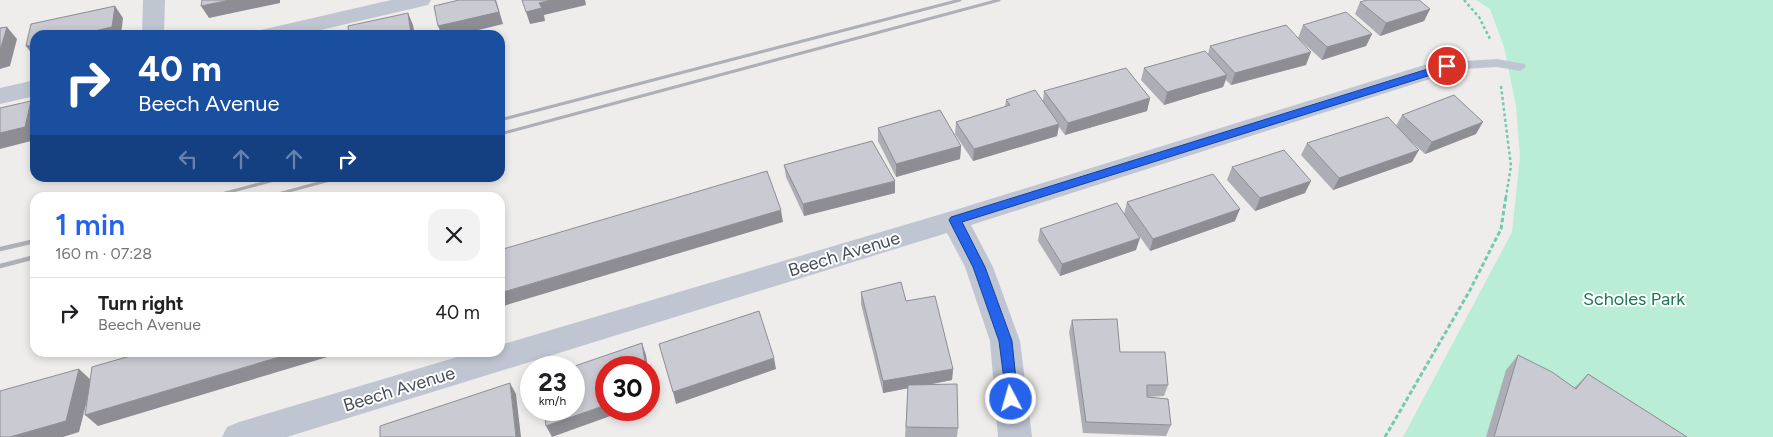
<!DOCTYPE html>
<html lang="en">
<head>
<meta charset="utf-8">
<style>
	:root { --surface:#fff; --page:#f2f2f2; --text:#202124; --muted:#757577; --line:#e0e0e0; --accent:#2563eb }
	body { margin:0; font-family:Figtree,sans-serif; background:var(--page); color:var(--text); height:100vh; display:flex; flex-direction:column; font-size:19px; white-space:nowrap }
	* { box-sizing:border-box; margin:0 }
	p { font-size:16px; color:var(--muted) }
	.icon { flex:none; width:28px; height:28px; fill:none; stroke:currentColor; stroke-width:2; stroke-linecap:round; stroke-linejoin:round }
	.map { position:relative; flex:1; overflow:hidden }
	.panel { position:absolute; left:30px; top:192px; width:475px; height:165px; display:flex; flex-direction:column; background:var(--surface); border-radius:15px; box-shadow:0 2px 8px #0003 }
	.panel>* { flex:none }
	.top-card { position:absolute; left:30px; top:30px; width:475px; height:152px; border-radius:15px; box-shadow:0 2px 8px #0003; background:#1a4fa0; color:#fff; overflow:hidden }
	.speed { position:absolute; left:520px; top:356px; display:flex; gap:10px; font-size:25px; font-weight:700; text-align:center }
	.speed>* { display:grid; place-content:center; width:65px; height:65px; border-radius:50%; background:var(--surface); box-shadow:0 2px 8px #0003; line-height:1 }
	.speed small { font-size:12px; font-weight:400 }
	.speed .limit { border:8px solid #d22; background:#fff; color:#111 }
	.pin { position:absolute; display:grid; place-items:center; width:42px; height:42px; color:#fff; margin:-21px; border:2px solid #fff; border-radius:50%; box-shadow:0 1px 5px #0007 }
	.me { position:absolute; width:55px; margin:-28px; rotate:354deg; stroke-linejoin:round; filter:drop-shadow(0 0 4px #0008) }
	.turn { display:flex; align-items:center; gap:18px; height:105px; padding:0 25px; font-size:22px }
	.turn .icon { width:65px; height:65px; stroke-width:2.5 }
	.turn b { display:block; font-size:35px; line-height:42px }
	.lanes { display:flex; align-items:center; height:48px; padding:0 25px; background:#0003; justify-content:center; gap:25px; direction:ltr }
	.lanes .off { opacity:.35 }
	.round { display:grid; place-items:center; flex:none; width:52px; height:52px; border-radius:15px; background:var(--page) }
	.head { display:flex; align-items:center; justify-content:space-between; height:85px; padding:0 25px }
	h1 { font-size:30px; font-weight:600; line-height:38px; color:var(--accent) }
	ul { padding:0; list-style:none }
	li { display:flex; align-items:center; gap:15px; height:70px; padding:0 25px; border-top:1px solid var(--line) }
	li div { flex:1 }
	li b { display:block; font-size:19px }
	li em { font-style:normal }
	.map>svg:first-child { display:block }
</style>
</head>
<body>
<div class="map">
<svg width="1773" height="437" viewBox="0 0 1773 437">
	<rect width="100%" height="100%" fill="#efecec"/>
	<path fill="#b9edd5" d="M1476,0H1773V437H1403L1512,232L1520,157L1516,106L1504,47L1490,9Z"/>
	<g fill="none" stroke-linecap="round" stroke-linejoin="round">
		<g stroke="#72cbac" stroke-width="2.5" stroke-dasharray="3 2.5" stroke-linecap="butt">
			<path d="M1464,0L1479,17L1491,41"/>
			<path d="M1501,86L1511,166L1506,197"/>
		</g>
		<path stroke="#72cbac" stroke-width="3" stroke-dasharray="4.5 2.5" stroke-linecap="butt" d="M1385,437L1469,292L1501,229L1506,196"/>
		<path fill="#bfc6d2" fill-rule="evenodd" d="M1497,59L1525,64L1526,67L1520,71L1497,67L1447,70L1441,66L1447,62Z"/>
		<g fill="#bfc6d2" fill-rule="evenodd">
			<path d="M143,0H165L164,35H142Z"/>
			<path d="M391,0H431L428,5L299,35H258L261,30Z"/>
			<path d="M1447,58L1455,61L1459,66L1455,71L971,225L993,267L1020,341L1032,437H998L990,341L965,267L947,233L287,437H222L227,427L239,422L474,352H500V345L955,210Z"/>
			<path d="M35,80V96L0,104V88Z"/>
		</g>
		<g stroke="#aeb0b7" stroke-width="3">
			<path d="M500,120L960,0"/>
			<path d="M500,134L999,0"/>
			<path d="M210,197L282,178"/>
			<path d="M267,197L337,178"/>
		</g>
		<g stroke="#aeb0b7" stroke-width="4.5">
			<path d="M205,198L215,196"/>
			<path d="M262,198L271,196"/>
			<path d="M0,249L35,241"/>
			<path d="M0,266L35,257"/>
		</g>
	</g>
	<g fill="#adaeb5">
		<path d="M1360,2L1430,9L1424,21L1380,36L1355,14Z"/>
		<path d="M1303,25L1372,34L1366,46L1322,60L1298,38Z"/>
		<path d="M1210,46L1306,65L1231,85L1226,80L1223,87L1164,105L1141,80L1144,68L1208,54Z"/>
		<path d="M1044,91L1150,98L1147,111L1065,135L1059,127L1057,136L973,161L955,134L956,122L1005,107L1006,100H1043Z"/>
		<path d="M1402,115L1476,134L1425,154L1413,143L1412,162L1333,190L1301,155L1307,143L1396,126Z"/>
		<path d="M878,128L961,146L960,159L896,177L878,141Z"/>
		<path d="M784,165L895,193L804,216L786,177Z"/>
		<path d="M1232,167L1305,193L1255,211L1227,180Z"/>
		<path d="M1127,202L1235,221L1150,251L1124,214Z"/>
		<path d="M1040,229L1136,250L1060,276L1038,241Z"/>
		<path d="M861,292L906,301L953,369L952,380L928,385L958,428L957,437H905L908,388L883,393L861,304Z"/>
		<path d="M1072,320L1168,385L1164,396L1147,397L1171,425L1166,436L1083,433L1069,332Z"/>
		<path d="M1518,355L1574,388L1588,374L1687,437H1486L1506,370Z"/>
	</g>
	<g fill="#8d8d93">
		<path d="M230,0H280V3L209,18L201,6Z"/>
		<path d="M496,0L503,24L458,35H442L438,26Z"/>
		<path d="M551,0H585L586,5L544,15L545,21L530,24L526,12L539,3Z"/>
		<path d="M115,6L123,18L121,35H77Z"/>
		<path d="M1430,9L1424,21L1380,36L1386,23Z"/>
		<path d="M408,13L413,25L415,35H407Z"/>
		<path d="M7,27L17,39L10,66L0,69V50Z"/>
		<path d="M1372,34L1366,46L1322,60L1327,47Z"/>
		<path d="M35,44V58L26,46Z"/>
		<path d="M1311,52L1306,65L1231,85L1235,73Z"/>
		<path d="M1227,75L1223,87L1164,105L1167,92Z"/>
		<path d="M1150,98L1147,111L1065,135L1068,123Z"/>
		<path d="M31,101L35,106V140L0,149V133Z"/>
		<path d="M1483,122L1476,134L1425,154L1432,142Z"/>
		<path d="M1059,124L1057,136L973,161L974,149Z"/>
		<path d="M961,146L960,159L896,177V164Z"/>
		<path d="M1419,150L1412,162L1333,190L1339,178Z"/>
		<path d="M895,181V193L804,216L803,204Z"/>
		<path d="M1311,181L1305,193L1255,211L1260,198Z"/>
		<path d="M1240,209L1235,221L1150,251L1153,239Z"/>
		<path d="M781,210L783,222L500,307V293Z"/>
		<path d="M1140,238L1136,250L1060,276L1062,264Z"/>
		<path d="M642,343L646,355L648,368H646Z"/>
		<path d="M296,352H344L98,426L85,415Z"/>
		<path d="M774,358L776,369L676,404L673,392Z"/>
		<path d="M79,369L92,381L79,432L63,437H10Z"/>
		<path d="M953,369L952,380L883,393V381Z"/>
		<path d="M649,373L654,401L649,402Z"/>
		<path d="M510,383L516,394L521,437H516Z"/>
		<path d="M606,405V410H627L552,437L546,426Z"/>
	</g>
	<g fill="#c9cad2" stroke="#8d8d93">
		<path d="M202,0H230L201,6Z"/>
		<path d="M459,0H495L499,12L438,26L434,6Z"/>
		<path d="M522,0H551L539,3L542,8L526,12Z"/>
		<path d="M1367,0H1419L1430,9L1386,23L1360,2Z"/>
		<path d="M115,6L112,27L77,35H35V44L26,46L31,24Z"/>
		<path d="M1346,12L1372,34L1327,47L1303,25Z"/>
		<path d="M408,13L411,34L407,35H349L348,26Z"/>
		<path d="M1286,25L1311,52L1235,73L1210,46Z"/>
		<path d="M7,27L0,50V28Z"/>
		<path d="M1205,51L1227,75L1167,92L1144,68Z"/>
		<path d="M1126,68L1150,98L1068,123L1044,91Z"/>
		<path d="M1035,90L1059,124L974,149L956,122L1010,105L1006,100Z"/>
		<path d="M1454,95L1483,122L1432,142L1402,115Z"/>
		<path d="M31,101L25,127L0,133V108Z"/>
		<path d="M940,110L961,146L896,164L878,128Z"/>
		<path d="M1388,117L1419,150L1339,178L1307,143Z"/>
		<path d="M872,141L895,181L803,204L784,165Z"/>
		<path d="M1284,150L1311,181L1260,198L1232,167Z"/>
		<path d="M767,171L781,210L500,293V250Z"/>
		<path d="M1213,174L1240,209L1153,239L1127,202Z"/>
		<path d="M1117,203L1140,238L1062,264L1040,229Z"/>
		<path d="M901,282L906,301L935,296L953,369L883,381L861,292Z"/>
		<path d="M759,311L774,358L673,392L659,344Z"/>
		<path d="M1117,319L1120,352H1165L1168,385H1147V397L1168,399L1171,425L1086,422L1072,320Z"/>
		<path d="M642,343L646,368H606V405L546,426L544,410H574V368H569Z"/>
		<path d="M144,352H296L85,415L92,367Z"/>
		<path d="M1518,355L1552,372L1576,389L1588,374L1687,437H1494Z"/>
		<path d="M79,369L66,421L10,437H0V391Z"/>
		<path d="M510,383L516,437H380V426Z"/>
		<path d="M957,384L958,428L906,427L908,385Z"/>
	</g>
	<path fill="#2563eb" stroke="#184099" d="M1447,63L1450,64V69L962,222L985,267L1012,341L1018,399L1016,403L1011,405L1007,403L999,341L973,267L949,220L951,217Z"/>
	<g text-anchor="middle" stroke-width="4" stroke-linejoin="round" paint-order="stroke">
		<g font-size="18" fill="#454d59" stroke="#fff">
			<text transform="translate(844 254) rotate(-17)" y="6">Beech Avenue</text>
			<text transform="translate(399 389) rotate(-17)" y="6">Beech Avenue</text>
		</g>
		<g font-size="18" fill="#177956" stroke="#fff">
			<text x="1634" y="305">Scholes Park</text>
		</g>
	</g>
</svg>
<div class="speed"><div>23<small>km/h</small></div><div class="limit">30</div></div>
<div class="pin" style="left:1447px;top:66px;background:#d93025"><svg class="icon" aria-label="arrive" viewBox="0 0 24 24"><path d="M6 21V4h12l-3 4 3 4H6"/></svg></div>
<svg class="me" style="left:1011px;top:399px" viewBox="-20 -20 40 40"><circle r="17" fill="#2563eb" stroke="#fff" stroke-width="3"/><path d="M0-11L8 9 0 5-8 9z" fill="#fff"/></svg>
<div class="top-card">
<div class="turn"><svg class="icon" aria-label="right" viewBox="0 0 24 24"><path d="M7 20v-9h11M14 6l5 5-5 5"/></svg><div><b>40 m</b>Beech Avenue</div></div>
<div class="lanes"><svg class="icon off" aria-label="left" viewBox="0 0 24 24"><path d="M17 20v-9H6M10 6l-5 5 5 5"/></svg><svg class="icon off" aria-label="ahead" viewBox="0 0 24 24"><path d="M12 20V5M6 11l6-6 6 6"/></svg><svg class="icon off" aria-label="ahead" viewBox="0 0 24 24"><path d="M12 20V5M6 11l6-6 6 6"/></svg><svg class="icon" aria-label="right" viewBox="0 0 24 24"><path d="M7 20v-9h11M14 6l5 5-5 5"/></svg></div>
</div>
<section class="panel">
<div class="head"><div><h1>1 min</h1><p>160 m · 07:28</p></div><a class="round"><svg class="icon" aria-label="close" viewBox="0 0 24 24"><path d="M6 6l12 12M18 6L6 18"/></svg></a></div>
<ul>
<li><svg class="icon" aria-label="right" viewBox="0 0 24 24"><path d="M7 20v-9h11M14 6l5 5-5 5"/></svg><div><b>Turn right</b><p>Beech Avenue</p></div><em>40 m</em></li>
</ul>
</section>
</div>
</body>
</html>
